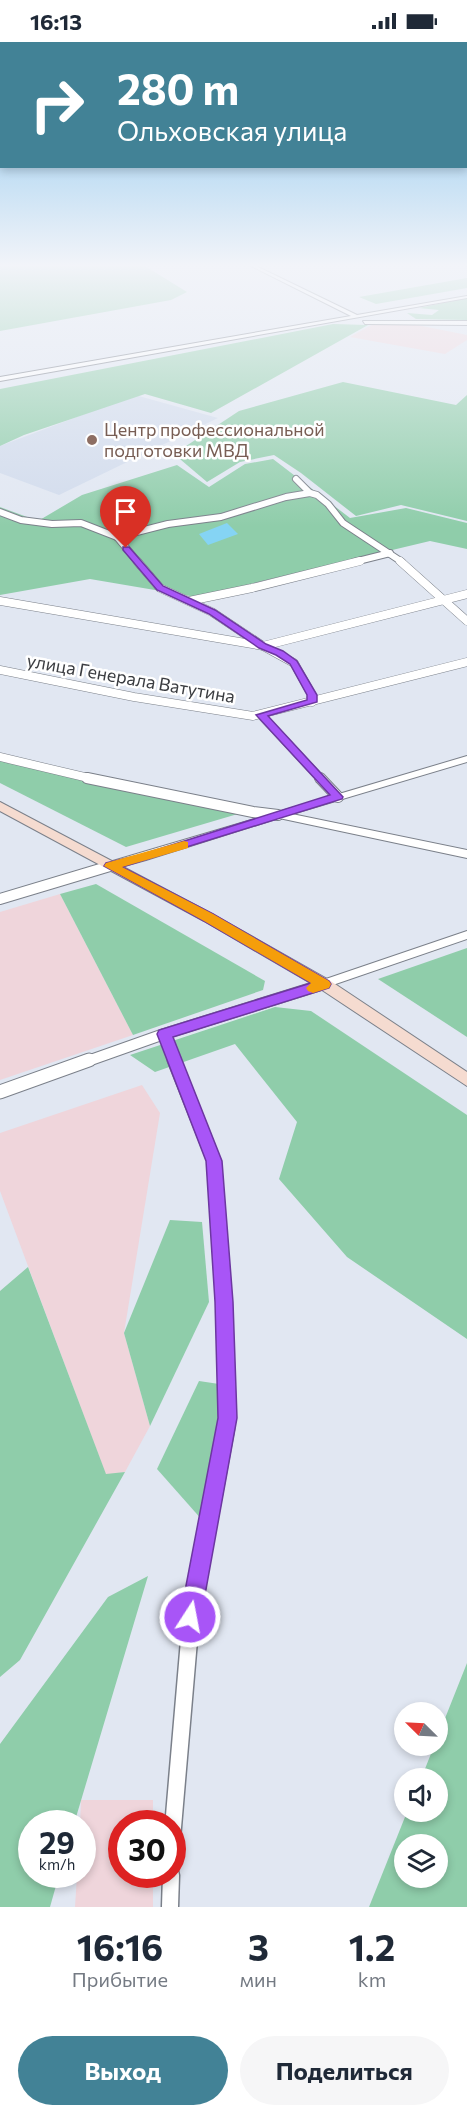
<!DOCTYPE html>
<html lang="ru">
<head>
<meta charset="utf-8">
<style>
	:root { --surface:#fff; --page:#f6f6f7; --text:#1f2937; --muted:#747a83; --accent:#428296 }
	body { margin:0; font-family:Commissioner,sans-serif; background:var(--page); color:var(--text); height:100vh; display:flex; flex-direction:column; font-size:22px; white-space:nowrap }
	* { box-sizing:border-box; margin:0 }
	p { font-size:20px; color:var(--muted) }
	.icon { flex:none; width:33px; height:33px; fill:none; stroke:currentColor; stroke-width:2; stroke-linecap:round; stroke-linejoin:round }
	.map { position:relative; height:1865px; overflow:hidden }
	.side { display:flex; flex-direction:column; background:var(--surface); flex:1 }
	.side>* { flex:none }
	.guide { position:absolute; left:0px; top:0px; width:468px; height:126px; box-shadow:0 3px 9px #0003; background:#428296; color:#fff; overflow:hidden }
	.needle { width:39px; rotate:294deg }
	.buttons { position:absolute; left:394px; top:1660px; display:grid; gap:12px }
	.buttons a { display:grid; place-items:center; width:54px; height:54px; border-radius:50%; background:var(--surface); box-shadow:0 3px 9px #0003; font-size:30px }
	.speed { position:absolute; left:18px; top:1768px; display:flex; gap:12px; font-size:30px; font-weight:700; text-align:center }
	.speed>* { display:grid; place-content:center; width:78px; height:78px; border-radius:50%; background:var(--surface); box-shadow:0 3px 9px #0003; line-height:1 }
	.speed small { font-size:15px; font-weight:400 }
	.speed .limit { border:9px solid #d22; background:#fff; color:#111 }
	.pin { position:absolute; display:grid; place-items:center; width:51px; height:51px; color:#fff; margin:-62px -26px; border-radius:50% 50% 50% 0; rotate:-45deg; box-shadow:0 0 6px #0007 }
	.pin .icon { rotate:45deg }
	.me { position:absolute; width:66px; margin:-33px; rotate:11deg; stroke-linejoin:round; filter:drop-shadow(0 0 4px #0008) }
	.turn { display:flex; align-items:center; gap:21px; height:126px; padding:0 18px; font-size:27px }
	.turn .icon { width:78px; height:78px; stroke-width:2.5 }
	.turn b { display:block; font-size:42px; line-height:51px }
	.eta { display:flex; justify-content:space-evenly; align-items:center; height:102px; text-align:center }
	.eta b { font-size:36px; font-weight:700; line-height:42px }
	.button { display:flex; gap:12px; margin-top:auto; padding:12px 18px }
	.button a { flex:1; height:69px; border-radius:36px; background:var(--accent); color:#fff; font-size:24px; font-weight:700; line-height:69px; text-align:center }
	.button a+a { background:var(--page); color:var(--text) }
	.status { display:flex; justify-content:space-between; align-items:center; height:42px; padding:0 30px; background:var(--surface); direction:ltr }
	.status svg { height:16px; fill:currentColor }
	.map>svg:first-child { display:block }
</style>
</head>
<body>
<div class="status"><b>16:13</b><svg viewBox="0 0 49 12"><path d="M0 12V9h3v3zM5 12V6h3v6zM10 12V3h3v9zM15 12V0h3v12zM26 1h20v11H26zM47 4h2v5h-2z"/></svg></div>
<div class="map">
<svg width="467" height="1865" viewBox="0 0 467 1865">
	<rect width="100%" height="100%" fill="#e1e7f2"/>
	<path fill="#d1dbec" d="M135,353L218,376L59,453L0,431V404Z"/>
	<g fill="#efd5db">
		<path d="M402,280L467,293V298L445,312L350,295L375,281Z"/>
		<path d="M60,852L133,993L0,1038V870Z"/>
		<path d="M142,1043L160,1071L124,1291L150,1384L125,1430L106,1433L0,1149V1091Z"/>
		<path d="M81,1758H153V1782H122V1833H153V1865H75L77,1833H82V1782H80Z"/>
	</g>
	<g fill="#8fcdaa" fill-rule="evenodd">
		<path d="M0,224H145L187,250L171,258L0,289Z"/>
		<path d="M467,236V246L376,262L359,255Z"/>
		<path d="M467,256V278L416,277L407,271L432,273L439,268L419,266Z"/>
		<path d="M333,282L368,283L211,371L145,352L24,393L0,404V347Z"/>
		<path d="M343,340L456,363L467,353V479L401,463L356,474L301,431L274,413L240,420L207,440L174,412L239,369Z"/>
		<path d="M273,417L350,476L406,466L467,481V507L430,499L196,555L90,537L0,553V465L38,479L82,453L177,423L209,445L245,422Z"/>
		<path d="M0,718L241,771L126,805L0,741Z"/>
		<path d="M96,842L265,939L263,948L133,993L60,852Z"/>
		<path d="M467,906V995L378,937Z"/>
		<path d="M275,965L311,969L467,1073V1297L347,1215L279,1137L297,1080L235,1002L155,1030L130,1013Z"/>
		<path d="M170,1178L202,1180L209,1260L150,1384L124,1291Z"/>
		<path d="M28,1225L106,1432L125,1430L20,1618L0,1635V1249Z"/>
		<path d="M199,1339L219,1342L225,1375L203,1479L157,1427Z"/>
		<path d="M148,1534L74,1782H32V1833H59L50,1865H0V1702L108,1555Z"/>
		<path d="M467,1621V1865H369L407,1770H438V1737H421L434,1704H438V1694ZM405,1803H438V1836H405Z"/>
	</g>
	<path fill="#85d4f4" d="M227,481L238,492L208,503L199,492Z"/>
	<g fill="none" stroke-linecap="round" stroke-linejoin="round">
		<g stroke="#7b808a" stroke-width="8">
			<g id="minor-far4">
				<path d="M296,437L310,451L317,453L328,462L343,481L402,520"/>
				<path d="M0,470L21,478L52,482L81,481L117,495L138,520"/>
				<path d="M117,495L168,482L221,475L286,455L310,451"/>
				<path d="M354,520L390,511"/>
			</g>
		</g>
		<g stroke="#7b808a" stroke-width="9">
			<g id="minor-far3">
				<path d="M137,519L160,546L212,570L263,604L294,621L312,653V660"/>
				<path d="M400,519L467,579"/>
				<path d="M0,559L263,604L467,552"/>
				<path d="M189,559L252,546L360,519"/>
				<path d="M0,628L134,655L253,674L467,620"/>
				<path d="M261,673L321,737"/>
				<path d="M0,715L93,737"/>
			</g>
		</g>
		<g stroke="#7b808a" stroke-width="12">
			<g id="minor-far2">
				<path d="M87,736L253,770L278,773"/>
				<path d="M320,736L338,755"/>
				<path d="M0,857L110,824"/>
				<path d="M164,992L175,1020"/>
				<path d="M85,1020L164,992L324,942"/>
			</g>
		</g>
		<g stroke="#7b808a" stroke-width="15">
			<g id="minor-far1">
				<path d="M174,1018L214,1119L224,1260L228,1376L226,1388"/>
				<path d="M0,1050L89,1018"/>
			</g>
		</g>
		<g stroke="#7b808a" stroke-width="19">
			<g id="minor">
				<path d="M172,1797L191,1575L226,1386"/>
				<path d="M170,1865L171,1833"/>
			</g>
		</g>
		<g stroke="#7b808a" stroke-width="2">
			<g id="tertiary">
				<path d="M251,224H256L357,273L467,254V256L0,339V335L351,274Z"/>
				<path d="M363,279H467V283L365,282Z"/>
				<path d="M467,714V720L292,772L467,808V816L279,776L146,818L110,828L105,824L106,821Z"/>
				<path d="M467,889V897L324,946L318,942L320,939Z"/>
			</g>
		</g>
		<g stroke="#7b808a" stroke-width="2">
			<path id="secondary" d="M0,760L214,873L329,938L467,1030V1044L319,946L204,879L0,769Z"/>
		</g>
		<use href="#minor-far4" stroke="#fff" stroke-width="6"/>
		<use href="#minor-far3" stroke="#fff" stroke-width="8"/>
		<use href="#minor-far2" stroke="#fff" stroke-width="10"/>
		<use href="#minor-far1" stroke="#fff" stroke-width="13"/>
		<use href="#minor" stroke="#fff" stroke-width="16"/>
		<use href="#tertiary" fill="#fff" fill-rule="evenodd"/>
		<use href="#secondary" fill="#f5dbd0" fill-rule="evenodd"/>
	</g>
	<linearGradient id="sky" x2="0" y2="1"><stop stop-color="#80c1ed"/><stop offset="0.46" stop-color="#f2f4f9"/><stop offset="1" stop-color="#f2f4f9" stop-opacity="0"/></linearGradient>
	<rect width="467" height="485" fill="url(#sky)"/>
	<path fill="#a855f7" stroke="#6d37a1" stroke-width="1.5" d="M123,505H129L163,544L215,568L266,602L283,609L297,619L317,653V660L268,674L343,755L342,757L122,825L213,872L329,939L331,942L329,946L173,995L222,1119L233,1260L237,1376L201,1575L198,1582L190,1585L183,1582L180,1575L218,1376L215,1260L206,1119L157,992L159,988L311,941L204,879L104,824L106,821L140,813L330,753L256,673L307,658V653L290,622L276,613L259,606L209,572L157,548L123,508Z"/>
	<path fill="#f59e0b" d="M184,799L188,800V806L122,825L213,872L329,939L331,942L329,946L313,951L308,949L306,946L311,941L204,879L104,824L106,821Z"/>
	<circle fill="#8d6e63" stroke="#fff" stroke-width="2" cx="92" cy="398" r="6"/>
	<g text-anchor="middle" stroke-width="5" stroke-linejoin="round" paint-order="stroke">
		<g font-size="18" fill="#785e54" stroke="#fff" text-anchor="start">
			<text x="104" y="394">Центр профессиональной<tspan x="104" dy="21">подготовки МВД</tspan></text>
		</g>
		<g font-size="18" fill="#3b3d41" stroke="#fff">
			<text transform="translate(131 637) rotate(10)" y="6">улица Генерала Ватутина</text>
		</g>
	</g>
</svg>
<div class="buttons">
<a><svg class="needle" viewBox="-14 -14 28 28"><path d="M0-13l5 13h-10z" fill="#e53935"/><path d="M0 13l5-13h-10z" fill="#747a83"/></svg></a>
<a><svg class="icon" aria-label="sound" viewBox="0 0 24 24"><path d="M4 9h4l5-4v14l-5-4H4zM17 9q2 3 0 6"/></svg></a>
<a><svg class="icon" aria-label="layers" viewBox="0 0 24 24"><path d="M12 4l9 5-9 5-9-5zM3 14l9 5 9-5"/></svg></a>
</div>
<div class="speed"><div>29<small>km/h</small></div><div class="limit">30</div></div>
<div class="pin" style="left:126px;top:506px;background:#d93025"><svg class="icon" aria-label="arrive" viewBox="0 0 24 24"><path d="M6 21V4h12l-3 4 3 4H6"/></svg></div>
<svg class="me" style="left:190px;top:1575px" viewBox="-20 -20 40 40"><circle r="17" fill="#a855f7" stroke="#fff" stroke-width="3"/><path d="M0-11L8 9 0 5-8 9z" fill="#fff"/></svg>
<div class="guide">
<div class="turn"><svg class="icon" aria-label="right" viewBox="0 0 24 24"><path d="M7 20v-9h11M14 6l5 5-5 5"/></svg><div><b>280 m</b>Ольховская улица</div></div>
</div>
</div>
<section class="side">
<div class="eta">
<div><b>16:16</b><p>Прибытие</p></div>
<div><b>3</b><p>мин</p></div>
<div><b>1.2</b><p>km</p></div>
</div>
<div class="button"><a>Выход</a><a>Поделиться</a></div>
</section>
</body>
</html>
